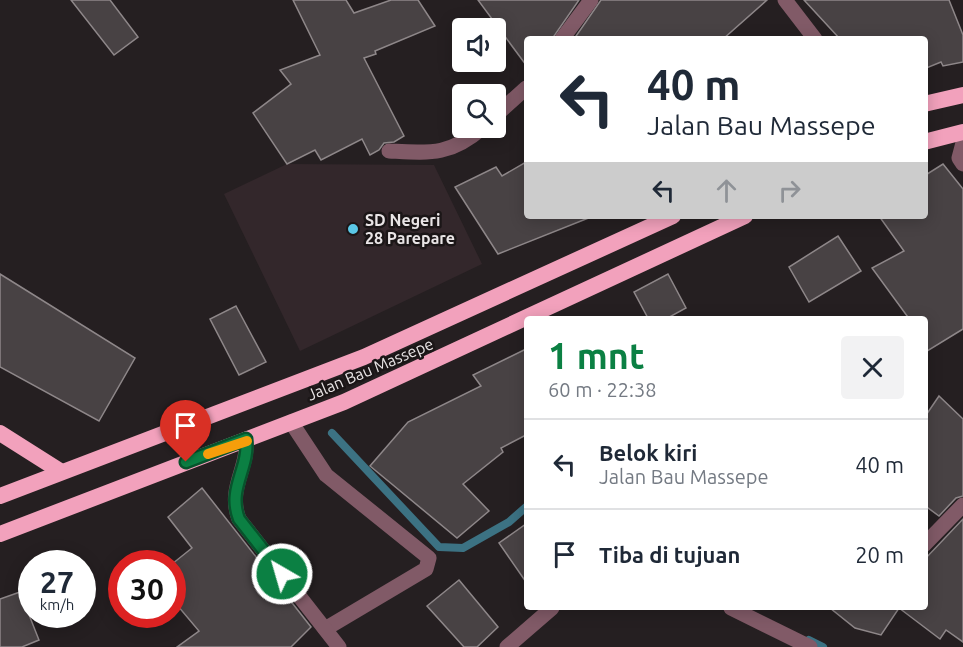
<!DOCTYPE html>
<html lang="id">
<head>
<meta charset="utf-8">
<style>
	:root { --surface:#fff; --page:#f2f2f3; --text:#1f2937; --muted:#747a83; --line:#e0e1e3; --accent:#0b8043 }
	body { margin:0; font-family:Ubuntu,sans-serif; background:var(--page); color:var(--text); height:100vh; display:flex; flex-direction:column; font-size:22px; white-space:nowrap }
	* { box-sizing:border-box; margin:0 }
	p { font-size:20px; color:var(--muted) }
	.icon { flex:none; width:33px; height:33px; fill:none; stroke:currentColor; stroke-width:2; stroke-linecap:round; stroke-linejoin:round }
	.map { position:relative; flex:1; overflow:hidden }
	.details { position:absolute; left:524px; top:316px; width:404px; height:294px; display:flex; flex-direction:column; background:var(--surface); border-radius:6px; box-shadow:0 3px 15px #0003 }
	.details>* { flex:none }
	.banner { position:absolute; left:524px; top:36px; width:404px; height:183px; border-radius:6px; box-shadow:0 3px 15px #0003; background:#fff; color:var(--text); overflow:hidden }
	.controls { position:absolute; left:452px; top:18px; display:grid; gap:12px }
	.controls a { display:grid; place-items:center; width:54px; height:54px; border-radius:6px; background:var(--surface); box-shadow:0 3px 15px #0003; font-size:30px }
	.speed { position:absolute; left:18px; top:550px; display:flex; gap:12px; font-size:30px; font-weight:700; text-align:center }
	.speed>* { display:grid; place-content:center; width:78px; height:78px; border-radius:50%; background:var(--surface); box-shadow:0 3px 15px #0003; line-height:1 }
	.speed small { font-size:15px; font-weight:400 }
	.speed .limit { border:9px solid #d22; background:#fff; color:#111 }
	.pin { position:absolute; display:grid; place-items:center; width:51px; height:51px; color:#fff; margin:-62px -26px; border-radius:50% 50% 50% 0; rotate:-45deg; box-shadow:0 0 6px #0007 }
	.pin .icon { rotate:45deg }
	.me { position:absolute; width:66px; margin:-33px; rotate:322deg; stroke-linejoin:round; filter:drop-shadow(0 0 4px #0008) }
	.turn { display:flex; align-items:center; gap:21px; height:126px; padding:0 24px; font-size:27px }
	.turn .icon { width:78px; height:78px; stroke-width:2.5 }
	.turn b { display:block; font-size:42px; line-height:51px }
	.lanes { display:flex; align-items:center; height:57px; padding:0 24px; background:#0003; justify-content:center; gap:30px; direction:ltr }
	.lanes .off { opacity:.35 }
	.round { display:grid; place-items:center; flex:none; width:63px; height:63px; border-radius:6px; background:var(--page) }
	.summary { display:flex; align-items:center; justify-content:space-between; height:102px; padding:0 24px }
	h1 { font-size:36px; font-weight:700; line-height:45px; color:var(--accent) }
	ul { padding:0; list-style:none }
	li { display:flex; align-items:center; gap:18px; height:90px; padding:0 24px; border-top:2px solid var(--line) }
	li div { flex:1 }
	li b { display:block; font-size:22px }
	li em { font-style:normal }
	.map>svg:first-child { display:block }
</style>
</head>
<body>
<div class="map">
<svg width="963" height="647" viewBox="0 0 963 647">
	<rect width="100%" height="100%" fill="#251f21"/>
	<path fill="#33272b" d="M287,164L434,165L482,264L300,351L224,194Z"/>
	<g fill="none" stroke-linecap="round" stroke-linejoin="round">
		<g stroke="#3c7283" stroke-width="8">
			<path d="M332,433L439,547L463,548L509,522L526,507"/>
			<path d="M809,640L823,647"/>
		</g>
	</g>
	<g fill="#484244" stroke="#8e8789" stroke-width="1.5">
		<path d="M71,0H110L138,37L114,55Z"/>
		<path d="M293,0H346L354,13L391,0H418L435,26L375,51L376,54L364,58L404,136L394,142L384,143L379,150L370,155L362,139L321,160L315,150L287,164L253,113L291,84L280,70L320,55Z"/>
		<path d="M478,0H579L552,39H526V65Z"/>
		<path d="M601,0H767L723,39H574Z"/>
		<path d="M804,0H949L963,35V62L943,66L941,62L924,69V39H840Z"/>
		<path d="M526,162V216L591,217L498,254L455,187L496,167L502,176Z"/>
		<path d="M943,164L963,189V329L924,353V320H910L872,268L904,251L879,216H924V176Z"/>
		<path d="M838,236L861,271L809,302L789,267Z"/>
		<path d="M0,274L135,358L99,421L0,367Z"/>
		<path d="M668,274L686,308L664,320H649L634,292Z"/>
		<path d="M236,306L266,362L239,375L210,319Z"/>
		<path d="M526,349V435L501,448L503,452L463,484L489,511L457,538L370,466L408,422L481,386L473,375Z"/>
		<path d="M939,396L963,419V496L956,498L939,516L924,505V418Z"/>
		<path d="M202,488L311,627L291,647H177L199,631L172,599V564L192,548L168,517Z"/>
		<path d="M963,519V642L946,630L940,639L899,608L881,635L855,628L830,608H924V560Z"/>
		<path d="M526,524V582L499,543Z"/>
		<path d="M459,580L498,627L477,647H464L427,606Z"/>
		<path d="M20,592L39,640L22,647H0V599Z"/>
	</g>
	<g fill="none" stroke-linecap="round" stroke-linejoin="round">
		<g stroke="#815a67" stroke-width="15">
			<path d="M785,0L815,39"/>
			<path d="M562,39L591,0"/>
			<path d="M495,116L526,88"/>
			<path d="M963,143L959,158L963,164"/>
			<path d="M389,151C429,153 450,156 482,128"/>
			<path d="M291,422L326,475L429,558L426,569L325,629"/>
			<path d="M246,439C249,468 227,488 239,519L339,647"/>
			<path d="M924,545L963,505"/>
			<path d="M731,608L810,647"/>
			<path d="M507,647L552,608"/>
		</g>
		<g stroke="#f2a1bc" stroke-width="16">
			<path d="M924,104L963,95"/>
			<path d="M924,142L963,132"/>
			<path d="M0,433L60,471"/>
			<path d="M0,496L364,357L673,216"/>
			<path d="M0,534L344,402L745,216"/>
		</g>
	</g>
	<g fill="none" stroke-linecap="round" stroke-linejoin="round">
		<g stroke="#07532c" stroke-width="15">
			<path id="route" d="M186,462L246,439C250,468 227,488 239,519L282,574"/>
		</g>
		<use href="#route" stroke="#0b8043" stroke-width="10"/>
		<path stroke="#f59e0b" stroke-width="10" d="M208,454L247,441"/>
	</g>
	<circle fill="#5bc8e7" stroke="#1b1617" stroke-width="2" cx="353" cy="229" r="6"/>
	<g text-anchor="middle" stroke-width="5" stroke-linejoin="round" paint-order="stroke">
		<g font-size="16" font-weight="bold" fill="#e9e5e6" stroke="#1b1617" text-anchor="start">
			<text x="365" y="226">SD Negeri<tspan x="365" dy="18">28 Parepare</tspan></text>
		</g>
		<g font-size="16" fill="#e9e5e6" stroke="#1b1617">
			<text transform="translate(370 369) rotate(-23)" y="6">Jalan Bau Massepe</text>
		</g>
	</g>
</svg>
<div class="controls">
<a><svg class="icon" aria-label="sound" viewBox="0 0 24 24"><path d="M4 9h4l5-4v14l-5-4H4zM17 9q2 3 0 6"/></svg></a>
<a><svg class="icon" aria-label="search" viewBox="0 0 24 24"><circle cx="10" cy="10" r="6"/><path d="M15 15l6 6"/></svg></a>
</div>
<div class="speed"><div>27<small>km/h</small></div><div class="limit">30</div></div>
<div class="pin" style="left:186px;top:462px;background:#d93025"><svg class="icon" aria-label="arrive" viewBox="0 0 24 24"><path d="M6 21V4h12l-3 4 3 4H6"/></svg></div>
<svg class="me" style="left:282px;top:574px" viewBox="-20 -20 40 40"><circle r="17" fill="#0b8043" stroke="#fff" stroke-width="3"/><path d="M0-11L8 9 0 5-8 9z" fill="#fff"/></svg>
<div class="banner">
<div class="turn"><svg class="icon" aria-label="left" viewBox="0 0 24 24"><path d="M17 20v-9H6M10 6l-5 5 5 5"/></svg><div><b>40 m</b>Jalan Bau Massepe</div></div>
<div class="lanes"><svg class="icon" aria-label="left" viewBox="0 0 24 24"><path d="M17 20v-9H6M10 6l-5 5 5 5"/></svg><svg class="icon off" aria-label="ahead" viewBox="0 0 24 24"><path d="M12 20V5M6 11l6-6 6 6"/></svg><svg class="icon off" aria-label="right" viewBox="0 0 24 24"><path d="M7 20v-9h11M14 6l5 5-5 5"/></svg></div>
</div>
<section class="details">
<div class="summary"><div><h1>1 mnt</h1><p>60 m · 22:38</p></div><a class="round"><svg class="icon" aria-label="close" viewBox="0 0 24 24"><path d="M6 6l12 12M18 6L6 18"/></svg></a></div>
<ul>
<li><svg class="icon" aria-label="left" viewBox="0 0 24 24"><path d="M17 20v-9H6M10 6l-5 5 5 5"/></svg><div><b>Belok kiri</b><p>Jalan Bau Massepe</p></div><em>40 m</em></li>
<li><svg class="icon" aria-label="arrive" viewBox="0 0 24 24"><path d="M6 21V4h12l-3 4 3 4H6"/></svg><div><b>Tiba di tujuan</b></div><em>20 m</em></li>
</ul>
</section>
</div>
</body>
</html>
